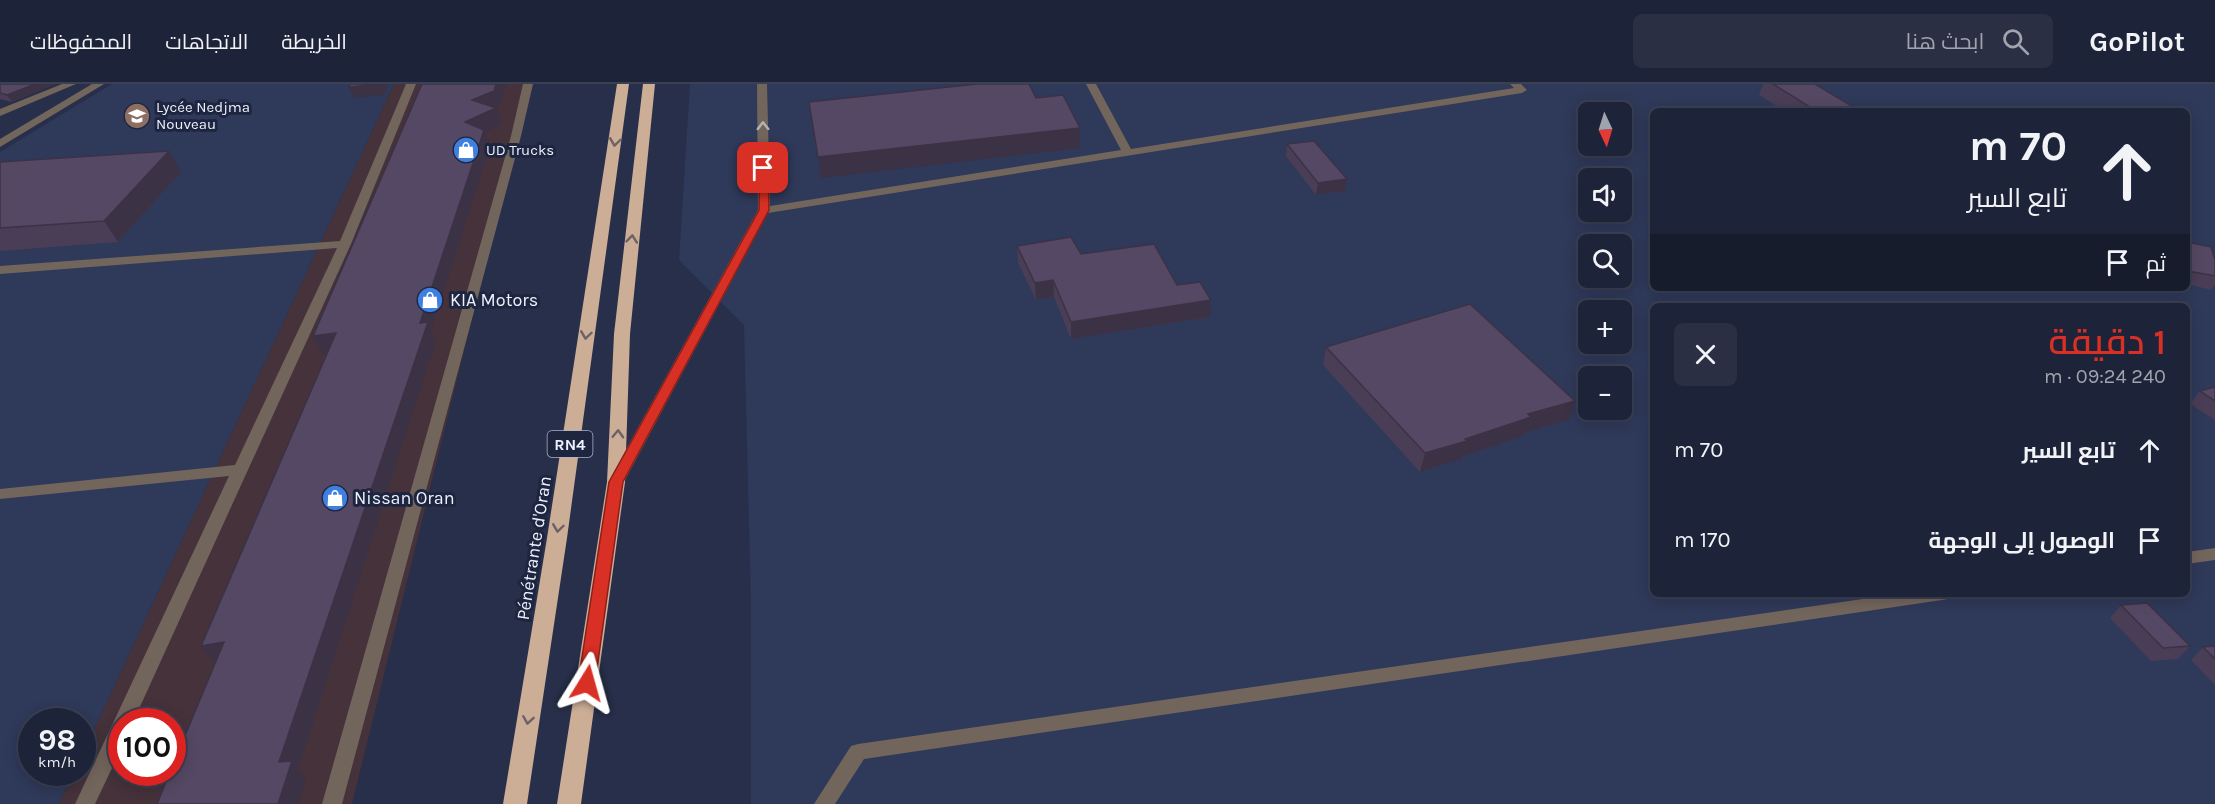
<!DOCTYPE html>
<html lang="ar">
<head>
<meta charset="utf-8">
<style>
	:root { --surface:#1d2338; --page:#2a2f43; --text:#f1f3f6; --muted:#a0a4ae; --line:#3b4053; --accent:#d93025 }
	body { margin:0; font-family:Karla,Cairo,sans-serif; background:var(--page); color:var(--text); direction:rtl; height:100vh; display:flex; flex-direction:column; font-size:22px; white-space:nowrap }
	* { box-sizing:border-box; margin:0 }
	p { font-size:20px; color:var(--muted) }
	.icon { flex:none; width:33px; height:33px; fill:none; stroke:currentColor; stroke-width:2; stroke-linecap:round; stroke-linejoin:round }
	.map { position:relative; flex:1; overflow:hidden; direction:ltr }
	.sheet { position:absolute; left:1650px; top:219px; width:540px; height:294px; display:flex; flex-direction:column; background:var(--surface); border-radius:9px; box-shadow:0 3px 15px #0003,0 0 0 2px var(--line); direction:rtl }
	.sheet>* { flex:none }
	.banner { position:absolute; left:1650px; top:24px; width:540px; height:183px; border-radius:9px; box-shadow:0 3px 15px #0003,0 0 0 2px var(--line); direction:rtl; background:#1d2338; color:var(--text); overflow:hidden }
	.needle { width:39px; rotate:176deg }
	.buttons { position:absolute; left:1578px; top:18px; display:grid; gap:12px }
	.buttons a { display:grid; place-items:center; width:54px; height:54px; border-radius:9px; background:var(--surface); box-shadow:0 3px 15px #0003,0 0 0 2px var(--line); font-size:30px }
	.speed { position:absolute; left:18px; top:624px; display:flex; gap:12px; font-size:30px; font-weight:700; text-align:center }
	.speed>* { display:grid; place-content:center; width:78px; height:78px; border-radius:50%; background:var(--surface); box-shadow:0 3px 15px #0003,0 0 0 2px var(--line); line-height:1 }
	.speed small { font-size:15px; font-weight:400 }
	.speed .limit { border:9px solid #d22; background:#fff; color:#111 }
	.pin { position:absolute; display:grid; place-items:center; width:51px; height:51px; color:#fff; margin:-26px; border-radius:12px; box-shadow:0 3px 9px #0006 }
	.me { position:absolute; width:66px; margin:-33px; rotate:8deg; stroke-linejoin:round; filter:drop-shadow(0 0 4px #0008) }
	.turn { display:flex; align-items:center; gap:21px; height:126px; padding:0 24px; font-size:27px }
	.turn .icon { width:78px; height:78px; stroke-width:2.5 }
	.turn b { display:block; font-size:42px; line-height:51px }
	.then { display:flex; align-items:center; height:57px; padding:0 24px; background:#0003; gap:12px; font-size:22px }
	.round { display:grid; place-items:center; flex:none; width:63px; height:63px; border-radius:9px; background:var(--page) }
	.head { display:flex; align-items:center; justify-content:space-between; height:102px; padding:0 24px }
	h1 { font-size:36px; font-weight:600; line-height:45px; color:var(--accent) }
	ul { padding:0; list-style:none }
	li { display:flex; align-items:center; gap:18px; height:90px; padding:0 24px }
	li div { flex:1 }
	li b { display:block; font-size:22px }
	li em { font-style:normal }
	header { display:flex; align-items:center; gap:36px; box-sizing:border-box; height:84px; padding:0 30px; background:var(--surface); border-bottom:2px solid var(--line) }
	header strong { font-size:28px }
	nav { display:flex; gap:33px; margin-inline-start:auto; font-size:21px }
	.search { width:420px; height:54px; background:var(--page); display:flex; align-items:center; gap:15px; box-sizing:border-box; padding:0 21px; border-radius:9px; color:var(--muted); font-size:22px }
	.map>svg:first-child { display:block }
</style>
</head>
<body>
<header>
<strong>GoPilot</strong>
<div class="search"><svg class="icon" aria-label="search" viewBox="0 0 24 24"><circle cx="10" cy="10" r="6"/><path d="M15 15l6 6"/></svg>ابحث هنا</div>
<nav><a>الخريطة</a><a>الاتجاهات</a><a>المحفوظات</a></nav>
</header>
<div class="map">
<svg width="2215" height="720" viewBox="0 0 2215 720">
	<rect width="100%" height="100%" fill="#272f4a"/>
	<path fill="#45323b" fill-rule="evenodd" d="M394,0H530L352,720H59L73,689L82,688L83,669ZM122,638H172V688H122Z"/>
	<g fill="#2f3959" fill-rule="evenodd">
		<path d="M112,0H394L83,669L82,638H32V688L73,689L59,720H0V68Z"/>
		<path d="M690,0H2215V720H751V520L744,241L679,176ZM1653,27H2187V204H1653ZM1588,28H1622V62H1588ZM1588,94H1622V128H1588ZM1588,160H1622V194H1588ZM1653,222H2187V510H1653ZM1588,226H1622V260H1588ZM1588,292H1622V326H1588Z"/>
	</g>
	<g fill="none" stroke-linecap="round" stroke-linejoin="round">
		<g fill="#72655c" fill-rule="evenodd">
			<path d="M62,0H76L0,32V25Z"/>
			<path d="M92,0H104L0,63V55Z"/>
			<path d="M406,0H416L351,160L133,638H122V663L95,720H75L229,392L0,415V405L235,381L337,164L0,190V182L340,157Z"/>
			<path d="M523,0H533L521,52L342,720H322L511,52Z"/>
			<path d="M757,0H767L770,122L1121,66L1086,0H1096L1131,65L1514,4L1510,0H1521L1527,6L1522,9L768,129L624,398L621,402H611L608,398L758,126Z"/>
			<path d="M2215,464V476L2187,480V468Z"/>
			<path d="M1897,510H1951L1948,515L1942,516L864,675L835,720H814L851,662L858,660Z"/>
		</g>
		<g fill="#ccad96" fill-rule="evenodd">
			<path d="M617,0H629L567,454L527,720H503L547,454Z"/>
			<path d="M643,0H655L630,250L625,398L581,720H557L607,398L614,250Z"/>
		</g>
	</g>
	<g fill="#493e56">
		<path d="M0,0H56L12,18L0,15Z"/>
		<path d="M1763,0H1815L1860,27H1785L1759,11Z"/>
		<path d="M1287,60L1347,95L1345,107L1316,111L1286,72Z"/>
		<path d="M0,78L181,88L118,158L0,167Z"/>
		<path d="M2187,158L2215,176V201L2211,206L2187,200Z"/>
		<path d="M1017,162L1081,170L1177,201L1211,216L1210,233L1071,255L1054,213L1036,216L1018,179Z"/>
		<path d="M1326,263L1569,336L1526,348L1525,351L1462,373V375L1420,388L1323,281Z"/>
		<path d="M2215,303V336L2190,320L2200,307Z"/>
		<path d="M2121,521L2190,562L2178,575L2151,577L2110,534Z"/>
		<path d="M2215,562V601L2191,576L2203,563Z"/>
	</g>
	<g fill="#3c3246">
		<path d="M35,0H56L12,18L7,11Z"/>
		<path d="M380,0H389L384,11L354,14L349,3Z"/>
		<path d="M496,0H507L499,23L477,31L472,16Z"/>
		<path d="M496,24L502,40L485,48L490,62L431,247L436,256L298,685L306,695L299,720H278L279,678L465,38Z"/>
		<path d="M1080,44V64L821,94L818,73Z"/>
		<path d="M169,67L181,88L118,158L104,137Z"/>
		<path d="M1347,95L1345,107L1316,111L1318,99Z"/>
		<path d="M1053,196L1054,213L1036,216L1035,199Z"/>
		<path d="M1211,216L1210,233L1071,255V238Z"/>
		<path d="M336,249L346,267L323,270L313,252Z"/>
		<path d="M1575,317L1569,336L1526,348L1525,351L1462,373V375L1420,388L1425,369L1465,355L1528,330Z"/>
		<path d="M224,558L216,581L201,562Z"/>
	</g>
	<g fill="#554864" stroke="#3c3246" stroke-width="1.5">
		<path d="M0,0H35L7,11L0,9Z"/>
		<path d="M350,0H380L349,3Z"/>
		<path d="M422,0H496L494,7L472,16L496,24L465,38L484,46L420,239L428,238L279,678L292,677L278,720H157L170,688H172V683L224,558L201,562L336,249L313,252Z"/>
		<path d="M977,0H1029L1036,14L1063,11L1080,44L818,73L809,18Z"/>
		<path d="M1773,0H1815L1860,27H1816Z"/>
		<path d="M1314,57L1347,95L1318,99L1287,60Z"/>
		<path d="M169,67L104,137L0,144V78Z"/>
		<path d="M1071,153L1081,170L1154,160L1177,201L1200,198L1211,216L1071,238L1053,196L1035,199L1017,162Z"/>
		<path d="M2187,158L2211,163L2215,176V192L2188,187L2187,183Z"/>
		<path d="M1470,220L1575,317L1528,330L1531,333L1465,355L1467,357L1425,369L1326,263Z"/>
		<path d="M2215,303V317L2200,307Z"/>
		<path d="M2147,519L2190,562L2163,564L2121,521Z"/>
		<path d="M2215,562V575L2203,563Z"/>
	</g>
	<defs><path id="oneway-chevron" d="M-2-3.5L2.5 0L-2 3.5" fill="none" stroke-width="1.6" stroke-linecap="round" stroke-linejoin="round" transform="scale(1.5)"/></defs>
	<use stroke="#b5b2b6" href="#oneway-chevron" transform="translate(763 42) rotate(-91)"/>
	<g stroke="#6c6266">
		<use href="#oneway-chevron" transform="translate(615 58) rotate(98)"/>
		<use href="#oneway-chevron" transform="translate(632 155) rotate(-84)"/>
		<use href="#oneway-chevron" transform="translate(586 251) rotate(98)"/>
		<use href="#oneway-chevron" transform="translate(618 350) rotate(-88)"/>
		<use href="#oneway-chevron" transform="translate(558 444) rotate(98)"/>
		<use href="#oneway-chevron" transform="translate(528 636) rotate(99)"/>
	</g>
	<path fill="#d93025" stroke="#8d1f18" stroke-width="1.5" d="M760,82L768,84L769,126L623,398L595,599L593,604L587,606L581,604L578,599L609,398L759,126Z"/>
	<defs>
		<g id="school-disc" transform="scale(1.35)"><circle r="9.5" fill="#8d6e63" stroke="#1e253f"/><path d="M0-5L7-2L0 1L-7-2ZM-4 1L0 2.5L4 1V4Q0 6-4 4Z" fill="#fff"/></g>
		<g id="shop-disc" transform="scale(1.35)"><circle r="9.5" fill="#3f7fe0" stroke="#1e253f"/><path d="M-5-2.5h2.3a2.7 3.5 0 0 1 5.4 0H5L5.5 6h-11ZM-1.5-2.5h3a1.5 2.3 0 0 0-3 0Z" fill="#fff"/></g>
	</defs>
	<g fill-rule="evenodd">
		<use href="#school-disc" x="137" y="32"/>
		<use href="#shop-disc" x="466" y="66"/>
		<use href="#shop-disc" x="430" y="216"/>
		<use href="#shop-disc" x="335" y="414"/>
	</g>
	<g text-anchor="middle" stroke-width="6" stroke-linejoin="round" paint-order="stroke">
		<g font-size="15" fill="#ecf1ff" stroke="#1e253f" text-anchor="start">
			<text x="156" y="28">Lycée Nedjma<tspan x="156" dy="17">Nouveau</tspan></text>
			<text x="486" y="71">UD Trucks</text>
		</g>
		<rect fill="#1e253f" stroke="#aeb4c5" stroke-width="1.5" x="547.5" y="347" width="45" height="26" rx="4.5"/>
		<g font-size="16" font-weight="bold" fill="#ecf1ff">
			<text x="570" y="366">RN4</text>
		</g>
		<g font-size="18" fill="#ecf1ff" stroke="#1e253f" text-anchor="start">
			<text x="450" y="222">KIA Motors</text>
			<text x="354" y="420">Nissan Oran</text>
		</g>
		<g font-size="18" fill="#ecf1ff" stroke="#1e253f">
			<text transform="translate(534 464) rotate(-81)" y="6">Pénétrante d'Oran</text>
		</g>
	</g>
</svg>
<div class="buttons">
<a><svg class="needle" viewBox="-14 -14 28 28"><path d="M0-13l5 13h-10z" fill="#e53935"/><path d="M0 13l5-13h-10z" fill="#a0a4ae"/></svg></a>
<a><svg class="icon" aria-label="sound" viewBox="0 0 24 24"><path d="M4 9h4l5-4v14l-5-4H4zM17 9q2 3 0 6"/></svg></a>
<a><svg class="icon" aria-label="search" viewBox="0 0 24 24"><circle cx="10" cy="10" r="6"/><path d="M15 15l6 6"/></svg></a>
<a>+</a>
<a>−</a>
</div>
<div class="speed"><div>98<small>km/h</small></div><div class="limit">100</div></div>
<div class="pin" style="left:763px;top:84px;background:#d93025"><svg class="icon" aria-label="arrive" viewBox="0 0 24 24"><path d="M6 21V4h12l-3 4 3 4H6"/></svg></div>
<svg class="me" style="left:587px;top:599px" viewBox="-20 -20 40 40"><path d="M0-17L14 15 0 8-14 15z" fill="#d93025" stroke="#fff" stroke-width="4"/></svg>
<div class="banner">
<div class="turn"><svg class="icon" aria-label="ahead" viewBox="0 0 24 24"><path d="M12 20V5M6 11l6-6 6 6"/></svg><div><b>70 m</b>تابع السير</div></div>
<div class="then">ثم<svg class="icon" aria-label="arrive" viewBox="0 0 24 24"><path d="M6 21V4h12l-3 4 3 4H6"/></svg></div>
</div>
<section class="sheet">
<div class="head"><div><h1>1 دقيقة</h1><p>240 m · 09:24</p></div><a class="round"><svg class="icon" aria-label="close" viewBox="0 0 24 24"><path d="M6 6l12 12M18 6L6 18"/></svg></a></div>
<ul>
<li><svg class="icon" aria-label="ahead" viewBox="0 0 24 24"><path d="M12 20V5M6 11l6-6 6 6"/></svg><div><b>تابع السير</b></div><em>70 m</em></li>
<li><svg class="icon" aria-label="arrive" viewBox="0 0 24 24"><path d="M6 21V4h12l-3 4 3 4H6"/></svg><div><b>الوصول إلى الوجهة</b></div><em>170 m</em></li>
</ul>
</section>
</div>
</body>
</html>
